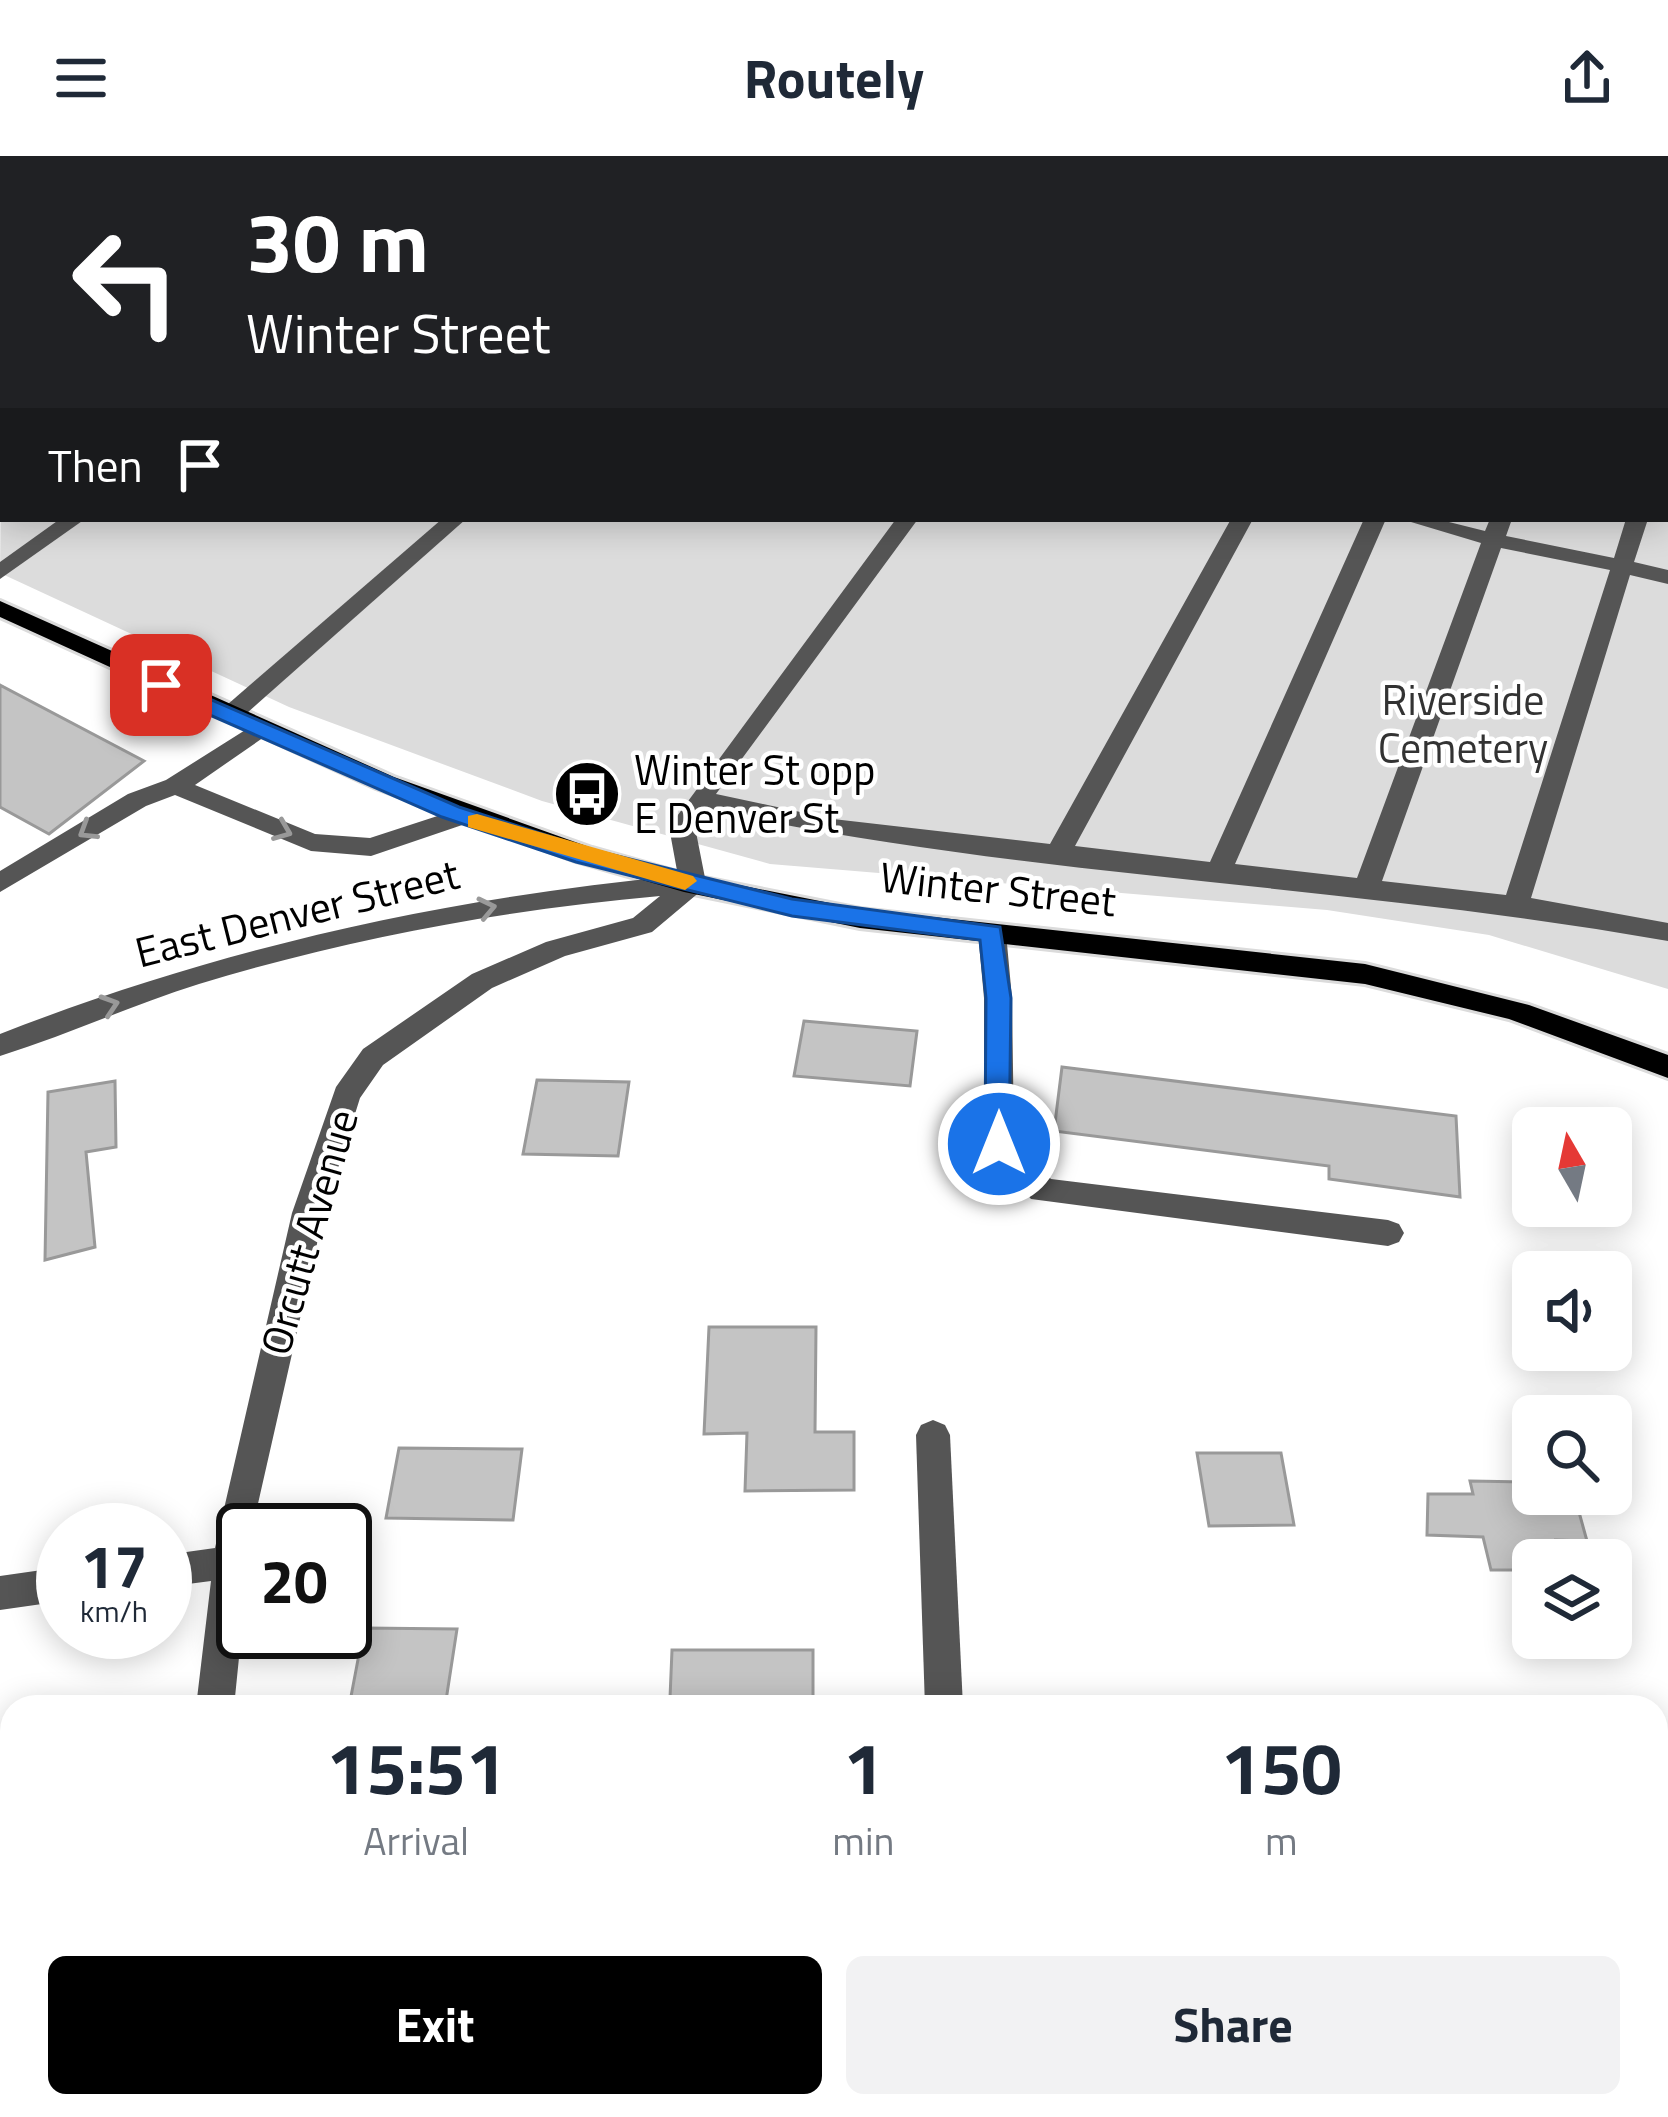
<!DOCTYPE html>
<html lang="en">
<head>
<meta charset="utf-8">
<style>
	:root { --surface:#fff; --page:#f2f2f3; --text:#1f2937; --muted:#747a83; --accent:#000 }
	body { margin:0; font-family:"Titillium Web",sans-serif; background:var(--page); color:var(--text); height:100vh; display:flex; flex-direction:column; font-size:45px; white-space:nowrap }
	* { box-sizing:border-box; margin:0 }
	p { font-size:39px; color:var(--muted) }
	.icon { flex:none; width:66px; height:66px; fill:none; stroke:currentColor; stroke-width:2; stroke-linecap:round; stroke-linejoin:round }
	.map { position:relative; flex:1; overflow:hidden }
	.panel { position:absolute; left:0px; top:1539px; width:1668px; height:423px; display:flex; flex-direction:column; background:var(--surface); border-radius:36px 36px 0 0; box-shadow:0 6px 30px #0003 }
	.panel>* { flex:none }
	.banner { position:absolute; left:0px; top:0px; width:1668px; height:366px; box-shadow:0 6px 30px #0003; background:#202124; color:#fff; overflow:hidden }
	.needle { width:78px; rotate:351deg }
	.tools { position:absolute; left:1512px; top:951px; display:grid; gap:24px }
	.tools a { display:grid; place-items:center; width:120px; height:120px; border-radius:18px; background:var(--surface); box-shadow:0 6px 30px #0003; font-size:60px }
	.speed { position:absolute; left:36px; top:1347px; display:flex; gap:24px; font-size:60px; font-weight:700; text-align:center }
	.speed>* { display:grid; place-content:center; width:156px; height:156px; border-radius:50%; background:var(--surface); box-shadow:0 6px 30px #0003; line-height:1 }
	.speed small { font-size:30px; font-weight:400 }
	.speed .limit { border:6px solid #111; border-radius:18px; background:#fff; color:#111 }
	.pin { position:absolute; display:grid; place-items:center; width:102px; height:102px; color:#fff; margin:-51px; border-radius:24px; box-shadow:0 6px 18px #0006 }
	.me { position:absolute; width:132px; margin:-66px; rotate:0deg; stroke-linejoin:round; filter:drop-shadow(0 0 9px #0008) }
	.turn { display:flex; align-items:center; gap:42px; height:252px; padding:0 48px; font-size:54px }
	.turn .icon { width:156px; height:156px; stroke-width:2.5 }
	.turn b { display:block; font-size:84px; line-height:102px }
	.then { display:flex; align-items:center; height:114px; padding:0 48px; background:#0003; gap:24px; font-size:45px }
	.eta { display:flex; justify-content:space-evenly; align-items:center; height:204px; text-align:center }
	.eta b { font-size:72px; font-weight:700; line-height:84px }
	.primary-button { display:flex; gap:24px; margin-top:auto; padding:24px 48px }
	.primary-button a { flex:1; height:138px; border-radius:18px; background:var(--accent); color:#fff; font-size:48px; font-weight:700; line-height:138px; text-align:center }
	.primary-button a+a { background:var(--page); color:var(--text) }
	header { display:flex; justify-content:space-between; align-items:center; height:156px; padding:0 48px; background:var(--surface); font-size:54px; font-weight:700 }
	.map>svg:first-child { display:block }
</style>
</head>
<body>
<header><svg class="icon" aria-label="menu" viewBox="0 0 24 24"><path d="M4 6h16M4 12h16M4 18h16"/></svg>Routely<svg class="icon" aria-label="share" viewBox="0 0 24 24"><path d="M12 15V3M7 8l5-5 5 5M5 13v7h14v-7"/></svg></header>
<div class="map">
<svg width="1668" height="1961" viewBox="0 0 1668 1961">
	<rect width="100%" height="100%" fill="#fff"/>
	<path fill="#dcdcdc" d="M3,153V363H1665L1668,208V833L1489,779L1327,754L770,708L542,645L289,551L0,417Z"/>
	<g fill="#c4c4c4" stroke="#999" stroke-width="3">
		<path d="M0,529L144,605L49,678L0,651Z"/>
		<path d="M804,865L917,875L910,930L794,920Z"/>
		<path d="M1062,911L1456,960L1460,1041L1329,1023V1010L1054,975Z"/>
		<path d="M537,924L629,926L618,1000L523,998Z"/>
		<path d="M115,925L116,991L86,996L95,1091L45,1104L48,936Z"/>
		<path d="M709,1171H816L815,1276H854V1334L745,1335L747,1277L704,1278Z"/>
		<path d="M399,1292L522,1293L513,1364L386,1362Z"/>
		<path d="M1197,1297H1281L1294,1369L1209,1370Z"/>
		<path d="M1470,1325L1533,1326V1338H1574L1587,1385L1556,1384L1562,1404H1533V1414H1491L1483,1381L1427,1379L1428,1338H1473Z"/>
		<path d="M364,1472L457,1473L445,1551H349Z"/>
		<path d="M672,1494H813V1543H783V1551H702L703,1542H670Z"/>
	</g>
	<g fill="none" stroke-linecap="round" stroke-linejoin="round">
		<g stroke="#dbdbdb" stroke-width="6">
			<path id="major" d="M0,445L394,621L592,692L684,718L860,753L1365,808L1529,849L1668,899V922L1509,863L1365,828L860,772L684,736L573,704L376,632L0,461Z"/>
		</g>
		<g fill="#555" fill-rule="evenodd">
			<path d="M3,159V172L0,173V160Z"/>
			<rect x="1665" y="216" width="3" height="12"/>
			<rect x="1665" y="346" width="3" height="13"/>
			<path d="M60,363H85L0,423V406Z"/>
			<path d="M442,363H466L238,565H220V555Z"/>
			<path d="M896,363H918L716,638L833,663L1050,688L1231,363H1253L1075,690L1210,706L1364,363H1386L1235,708L1357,722L1481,387L1401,363H1437L1485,375L1490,363H1512L1506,380L1614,402L1626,363H1648L1634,406L1668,414V428L1630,419L1531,742L1668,767V785C1349,728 1023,722 706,653L695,671L706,727L702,734L652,776L565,800L492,832L383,909L360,942L324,1057L252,1374H243V1462L234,1551H196L211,1425L165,1431V1399L215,1392L292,1057L336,931L363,893L472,818L546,786L633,762L660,740C503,754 350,782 199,828C132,849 67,879 0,900V878C220,792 444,742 678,720L669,671ZM1501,392L1610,414L1506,739L1382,725Z"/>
			<path d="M258,566L267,569V579L195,629L315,678L370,682L462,652L475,660L471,666L371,700L311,695L175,639L146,650L0,736V715L128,638L166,624Z"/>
			<path d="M992,768L1006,777L1012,842L1014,984L1051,1023L1388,1064L1399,1068L1404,1077L1399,1086L1388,1090L1031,1043L984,988V842L978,777Z"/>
			<path d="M933,1264L945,1269L950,1279L963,1551H925L916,1279L921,1269Z"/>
			<path d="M63,1411V1445L0,1454V1420Z"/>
			<path d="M1656,1772L1668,1773V1813L1656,1812Z"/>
			<path d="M109,1950H153L150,1961H106Z"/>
		</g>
		<use href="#major" fill="#000" fill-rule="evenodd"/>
	</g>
	<defs><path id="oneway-chevron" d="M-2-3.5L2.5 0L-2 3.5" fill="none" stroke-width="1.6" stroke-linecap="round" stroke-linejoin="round" transform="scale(3)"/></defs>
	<g stroke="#999">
		<use href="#oneway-chevron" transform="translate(87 675) rotate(148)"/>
		<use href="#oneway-chevron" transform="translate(283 675) rotate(22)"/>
		<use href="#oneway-chevron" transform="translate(487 752) rotate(-12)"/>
		<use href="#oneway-chevron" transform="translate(110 849) rotate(-18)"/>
	</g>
	<path fill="#1a73e8" stroke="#114b97" stroke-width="3" d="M161,522L459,651L589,693L792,743L1000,771L1011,842L1009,995H989L985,988L986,842L980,784L792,760L576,706L442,661L153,534L150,529Z"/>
	<path fill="#f59e0b" d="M477,658L693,720L697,725L685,734L468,671V660Z"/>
	<defs>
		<g id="bus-disc" transform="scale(3.45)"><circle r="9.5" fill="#000" stroke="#fff"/><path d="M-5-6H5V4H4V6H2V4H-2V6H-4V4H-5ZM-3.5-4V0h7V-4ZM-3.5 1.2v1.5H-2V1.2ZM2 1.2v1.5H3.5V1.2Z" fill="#fff"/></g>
	</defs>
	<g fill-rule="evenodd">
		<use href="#bus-disc" x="587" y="638"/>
	</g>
	<g text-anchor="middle" stroke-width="9" stroke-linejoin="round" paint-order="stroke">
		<g font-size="42" fill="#333" stroke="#fff">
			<text x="1463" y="559">Riverside<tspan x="1463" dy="48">Cemetery</tspan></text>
		</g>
		<g font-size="42" fill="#000" stroke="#fff" text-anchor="start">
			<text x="634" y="629">Winter St opp<tspan x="634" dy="48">E Denver St</tspan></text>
		</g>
		<g font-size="42" fill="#000" stroke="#fff">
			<text transform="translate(998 733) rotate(6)" y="15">Winter Street</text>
			<text transform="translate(297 757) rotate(-14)" y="15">East Denver Street</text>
			<text transform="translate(309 1076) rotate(-74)" y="15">Orcutt Avenue</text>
		</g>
	</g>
</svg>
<div class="tools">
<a><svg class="needle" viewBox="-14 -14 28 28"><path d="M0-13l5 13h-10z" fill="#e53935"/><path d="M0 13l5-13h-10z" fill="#747a83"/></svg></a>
<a><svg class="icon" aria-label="sound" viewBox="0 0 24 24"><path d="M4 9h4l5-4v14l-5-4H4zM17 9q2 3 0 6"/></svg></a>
<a><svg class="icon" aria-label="search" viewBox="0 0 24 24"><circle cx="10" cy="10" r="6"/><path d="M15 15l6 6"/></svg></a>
<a><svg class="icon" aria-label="layers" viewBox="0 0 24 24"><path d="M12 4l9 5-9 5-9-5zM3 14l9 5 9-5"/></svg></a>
</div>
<div class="speed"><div>17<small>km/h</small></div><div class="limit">20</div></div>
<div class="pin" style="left:161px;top:529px;background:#d93025"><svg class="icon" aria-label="arrive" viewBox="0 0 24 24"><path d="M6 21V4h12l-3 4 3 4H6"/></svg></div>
<svg class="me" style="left:999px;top:988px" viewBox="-20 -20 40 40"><circle r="17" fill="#1a73e8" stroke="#fff" stroke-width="3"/><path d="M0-11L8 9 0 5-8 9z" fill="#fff"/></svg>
<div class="banner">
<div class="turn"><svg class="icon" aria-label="left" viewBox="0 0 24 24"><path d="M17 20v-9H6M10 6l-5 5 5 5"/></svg><div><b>30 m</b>Winter Street</div></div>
<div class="then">Then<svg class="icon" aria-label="arrive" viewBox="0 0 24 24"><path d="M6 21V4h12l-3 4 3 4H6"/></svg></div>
</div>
<section class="panel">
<div class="eta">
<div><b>15:51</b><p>Arrival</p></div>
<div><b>1</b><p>min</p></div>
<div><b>150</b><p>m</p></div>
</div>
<div class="primary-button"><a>Exit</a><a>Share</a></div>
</section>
</div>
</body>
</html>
